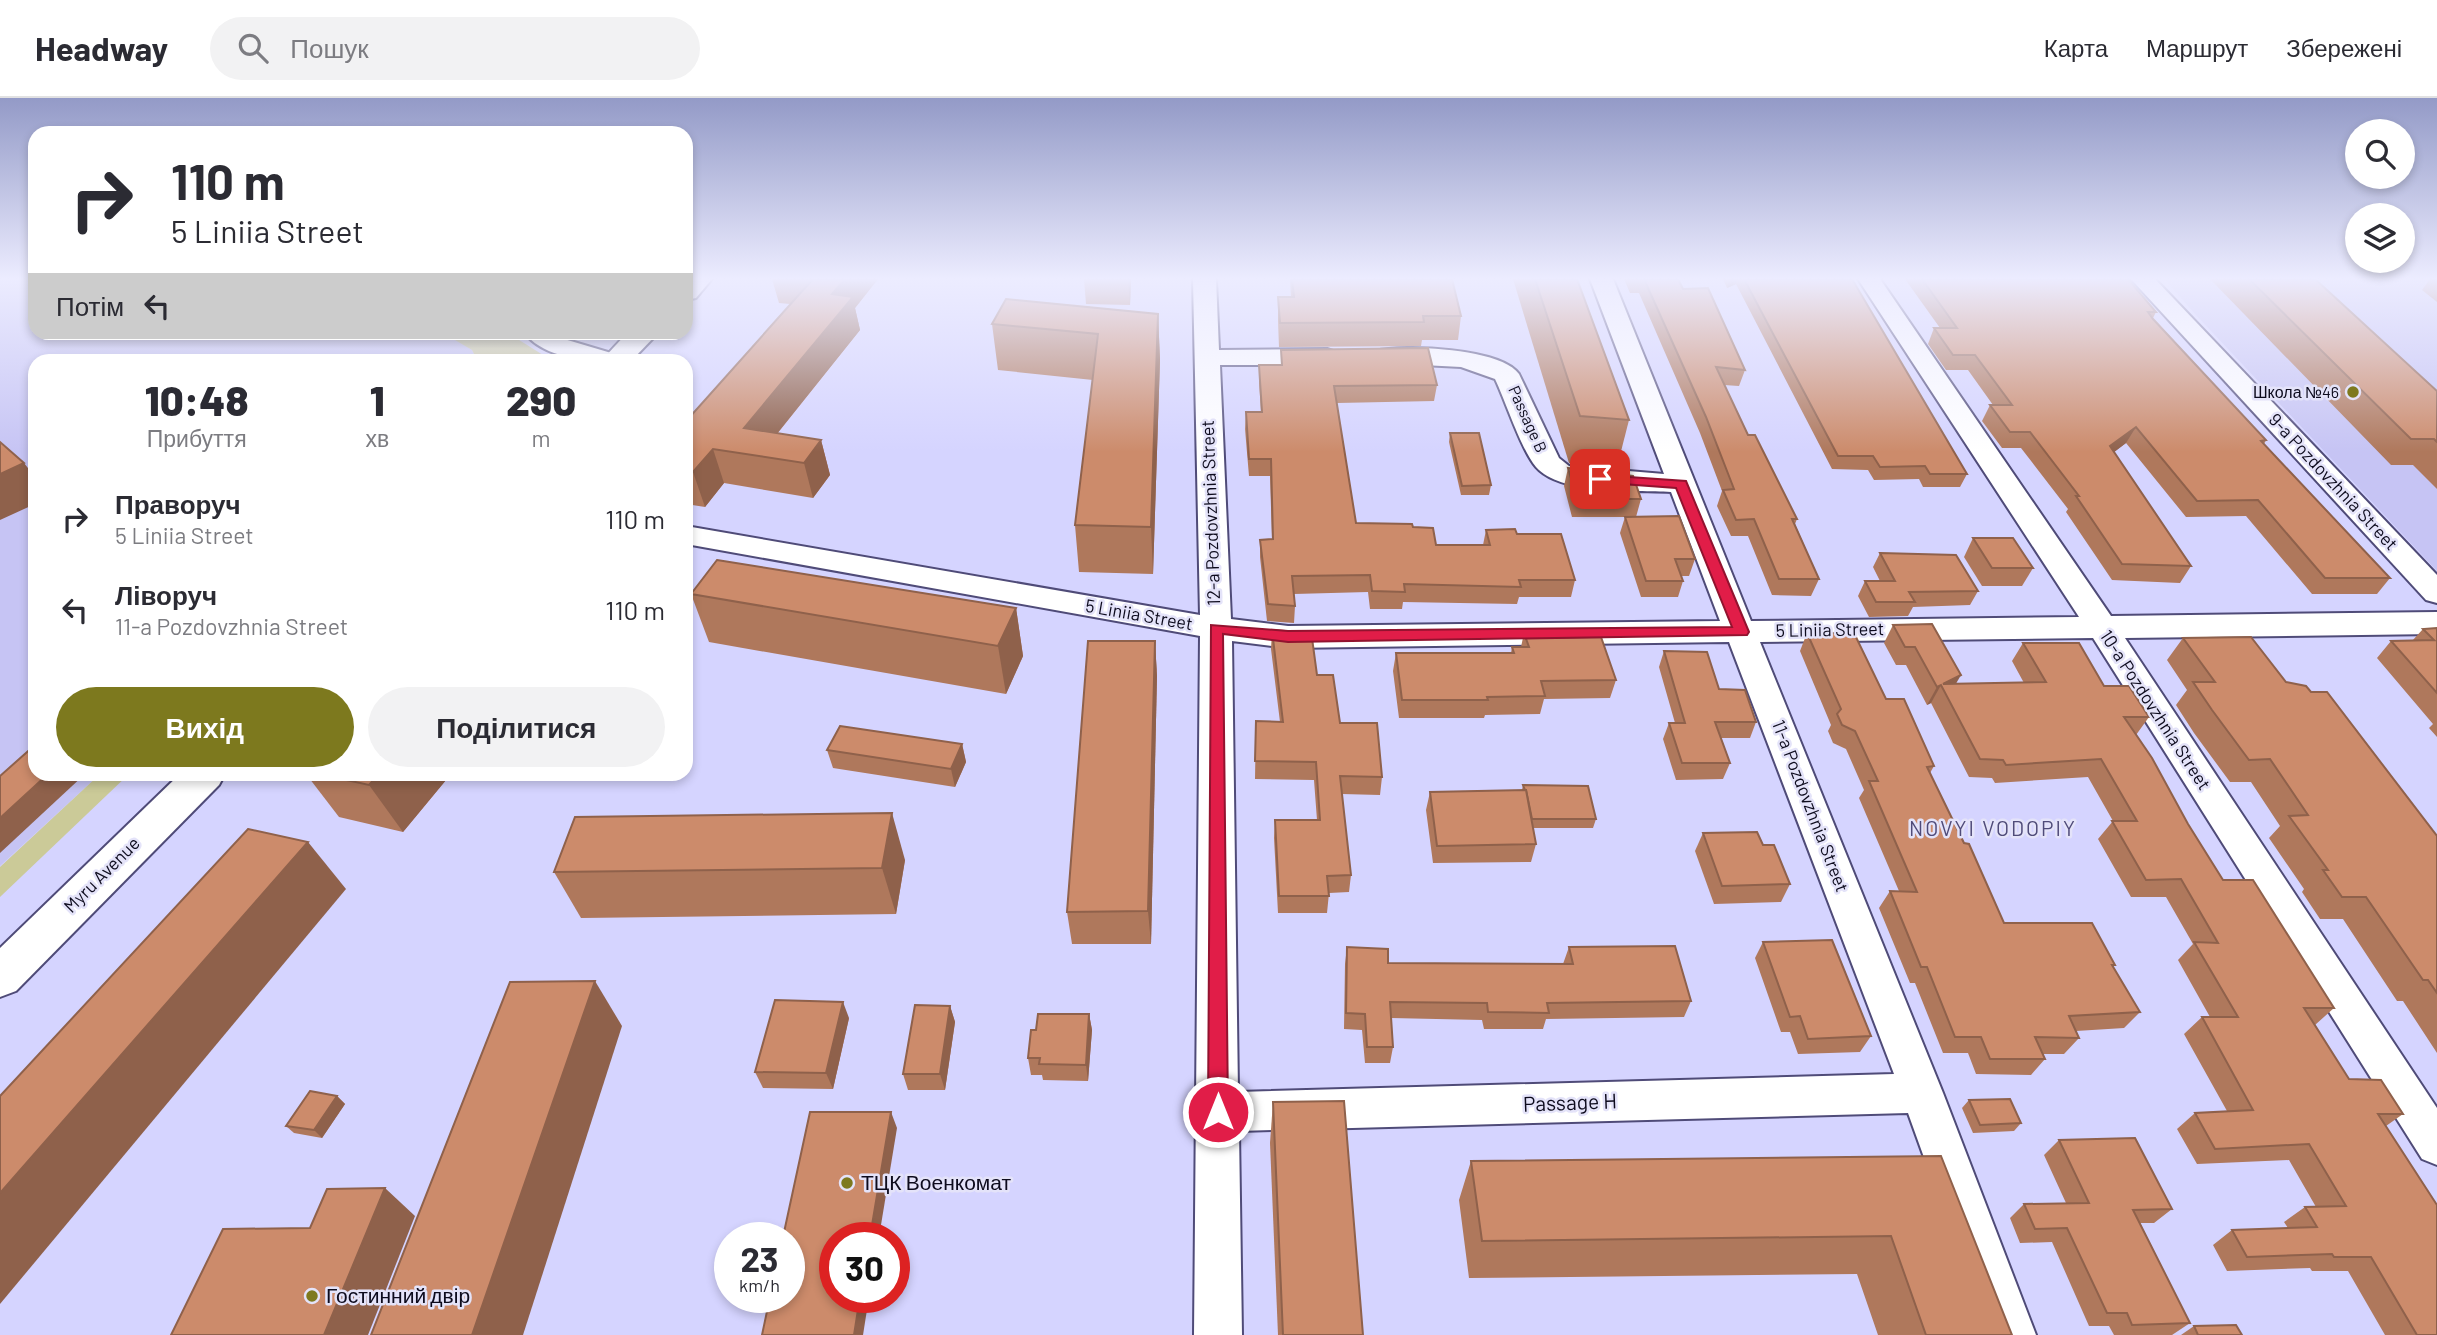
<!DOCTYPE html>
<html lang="uk">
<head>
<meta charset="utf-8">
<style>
	:root { --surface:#fff; --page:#f2f2f3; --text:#2b2b33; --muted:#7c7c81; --line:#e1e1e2; --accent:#7d791e }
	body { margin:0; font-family:Barlow,sans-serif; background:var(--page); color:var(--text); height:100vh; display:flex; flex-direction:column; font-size:26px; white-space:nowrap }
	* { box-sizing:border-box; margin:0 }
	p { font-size:23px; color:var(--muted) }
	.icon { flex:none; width:38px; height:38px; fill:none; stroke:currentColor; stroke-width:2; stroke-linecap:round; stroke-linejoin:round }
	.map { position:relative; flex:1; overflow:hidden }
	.details { position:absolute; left:28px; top:256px; width:665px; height:427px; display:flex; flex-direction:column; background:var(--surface); border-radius:21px; box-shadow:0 4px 10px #0003 }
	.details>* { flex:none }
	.guide { position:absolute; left:28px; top:28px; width:665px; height:214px; border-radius:21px; box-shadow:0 4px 10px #0003; background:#fff; color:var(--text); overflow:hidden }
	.controls { position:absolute; left:2345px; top:21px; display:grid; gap:14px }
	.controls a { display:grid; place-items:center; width:70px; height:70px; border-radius:50%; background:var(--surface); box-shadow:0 4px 10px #0003; font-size:35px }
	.speed { position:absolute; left:714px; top:1124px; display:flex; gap:14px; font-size:35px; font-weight:700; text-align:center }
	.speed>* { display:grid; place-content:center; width:91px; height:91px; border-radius:50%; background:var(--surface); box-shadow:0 4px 10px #0003; line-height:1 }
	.speed small { font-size:18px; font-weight:400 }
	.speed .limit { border:10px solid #d22; background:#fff; color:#111 }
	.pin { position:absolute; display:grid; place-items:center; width:60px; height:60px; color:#fff; margin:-30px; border-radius:14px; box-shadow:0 4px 10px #0006 }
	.me { position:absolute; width:77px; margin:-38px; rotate:0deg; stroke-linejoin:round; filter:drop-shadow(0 0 5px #0008) }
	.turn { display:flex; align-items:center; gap:24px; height:147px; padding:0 28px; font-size:32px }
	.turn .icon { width:91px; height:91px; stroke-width:2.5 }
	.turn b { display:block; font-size:49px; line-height:60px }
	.then { display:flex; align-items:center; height:66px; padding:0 28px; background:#0003; gap:14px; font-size:26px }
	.eta { display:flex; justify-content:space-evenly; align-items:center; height:119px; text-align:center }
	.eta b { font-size:42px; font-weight:800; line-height:49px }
	.action { display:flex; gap:14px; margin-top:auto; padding:14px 28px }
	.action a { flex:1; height:80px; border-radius:42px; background:var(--accent); color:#fff; font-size:28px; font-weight:800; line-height:80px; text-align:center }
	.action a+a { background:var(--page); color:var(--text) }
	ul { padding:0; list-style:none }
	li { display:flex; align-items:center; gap:21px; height:91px; padding:0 28px }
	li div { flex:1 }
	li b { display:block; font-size:26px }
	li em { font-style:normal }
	header { display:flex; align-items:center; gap:42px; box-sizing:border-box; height:98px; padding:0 35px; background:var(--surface); border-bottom:2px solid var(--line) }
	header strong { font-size:33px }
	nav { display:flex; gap:38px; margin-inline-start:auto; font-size:24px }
	.search { width:490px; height:63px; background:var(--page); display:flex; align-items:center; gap:18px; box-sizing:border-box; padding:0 24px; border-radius:38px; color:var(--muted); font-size:26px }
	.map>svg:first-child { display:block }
</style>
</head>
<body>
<header>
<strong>Headway</strong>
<div class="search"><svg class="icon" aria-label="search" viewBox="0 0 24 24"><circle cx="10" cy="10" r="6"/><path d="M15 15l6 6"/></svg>Пошук</div>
<nav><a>Карта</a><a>Маршрут</a><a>Збережені</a></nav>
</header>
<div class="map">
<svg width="2437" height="1237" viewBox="0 0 2437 1237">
	<rect width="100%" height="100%" fill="#d5d4ff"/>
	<g fill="#c6c4f4">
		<path d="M0,181H35V234H443L472,252L477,262H35V676H100L0,768Z"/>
		<path d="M2164,181H2437V473L2196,217Z"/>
	</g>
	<g fill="#cbca98">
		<path d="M443,235H508L551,262H477L472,252Z"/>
		<path d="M100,676H129L0,799V769Z"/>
	</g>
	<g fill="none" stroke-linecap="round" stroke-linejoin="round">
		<g stroke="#4f4b78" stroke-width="4">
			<g id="street">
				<path d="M1193,181H1216L1219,252L1327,251L1336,254L1340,259L1336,264L1327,267H1220L1231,521L1288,528L1720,523L1671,394C1635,392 1560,397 1536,369C1521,351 1506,304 1495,281L1461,269L1384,265L1375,263L1372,258L1375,253C1404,246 1501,250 1519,276L1559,360L1569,368L1664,376L1590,181H1613L1751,523L2079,519L1858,181H1880L2111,518L2437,514V536L2125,540L2437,1010V1067L2422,1061L2093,540L1760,544L1943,995L2036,1237H1988L1908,1015L1239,1033L1242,1237H1194L1200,538L686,446V428L1200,517ZM1232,543L1288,550L1729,544L1894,976L1238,994Z"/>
				<path d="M2131,181H2155L2437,477V505L2426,502Z"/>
				<path d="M524,234H554L564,241L618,257L622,262C593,265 543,261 524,234Z"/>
			</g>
		</g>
		<g stroke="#4f4b78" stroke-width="4">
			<g id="secondary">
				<path d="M686,181H712L696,200L686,202Z"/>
				<path d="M628,234H659L632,262H602Z"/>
				<path d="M180,676H225L219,687L16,893L0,899V850Z"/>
			</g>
		</g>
		<use href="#street" fill="#fff" fill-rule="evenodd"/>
		<use href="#secondary" fill="#fff" fill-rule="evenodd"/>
	</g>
	<g fill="#af785c">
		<path d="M772,181H878L855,210L860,232L777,336L821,342L830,377L813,400L724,385L705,409L686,406V321H688L790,206L779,205Z"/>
		<path d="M1084,181H1131L1130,207L1086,206Z"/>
		<path d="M1290,181H1452L1461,218L1458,242H1422L1421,248L1279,249L1278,223V199H1291Z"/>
		<path d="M1513,181H1577L1629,322L1617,369L1569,365Z"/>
		<path d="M1624,181H1678L1683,191L1745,272L1739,288L1724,287L1748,337L1797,421L1795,426L1819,481L1811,498L1772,497L1748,438H1731L1717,408L1722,393L1700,335L1639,195H1630Z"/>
		<path d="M1723,181H1852L1967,376L1960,389H1923L1919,381L1874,382L1868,372L1832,371L1736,186L1727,190Z"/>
		<path d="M1905,181H2128L2156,214L2153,220L2266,342L2264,346L2390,480L2377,496H2312L2246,418L2186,419L2126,345L2114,354L2191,468L2180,485L2112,482L2066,414L2068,411L2021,350H2002L1982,323L1990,307H1993L1968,272H1946L1928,246L1934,230H1940Z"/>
		<path d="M2212,181H2315L2437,293V391L2413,367H2391L2211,182Z"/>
		<path d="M2430,181H2437V204L2422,192Z"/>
		<path d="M1158,216L1160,262L1153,476L1079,474L1075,427L1093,282L998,272L992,226Z"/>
		<path d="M1281,252L1437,287L1434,303L1337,305L1356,425L1413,429L1436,447H1483L1486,432L1517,436L1575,482L1571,499H1519L1517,506L1403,504L1402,511H1370L1368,494L1294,496L1295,508L1294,525L1267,523L1260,459V442L1272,441L1270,378H1249L1245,331L1246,314H1261L1259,283V267H1281Z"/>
		<path d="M1450,335L1491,387L1489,397H1461L1449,344Z"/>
		<path d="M1568,370L1641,401L1636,419L1695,461L1689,478H1681L1683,483L1678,499H1641L1620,435L1625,419H1572L1564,388Z"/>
		<path d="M1973,440L2033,470L2022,488H1982L1964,459Z"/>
		<path d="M1880,455L1978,493L1970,507L1913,509L1908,518L1869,519L1858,498L1865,483H1880L1873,469Z"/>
		<path d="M691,496L1016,510L1023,558L1006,596L709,544Z"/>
		<path d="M1893,527L1956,585H2024L2012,563L2023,545L2104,588L2149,619L2136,637L2188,726L2223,782L2334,910L2315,927L2349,981L2403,1016L2386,1028L2437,1237H2385L2348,1173H2312L2310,1170L2227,1173L2213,1147L2232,1132L2288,1130L2284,1124L2305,1109H2316L2289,1062L2197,1066L2177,1031L2195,1015L2227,1013L2184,936L2202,919H2210L2178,862L2193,846L2166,799H2131L2098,741L2113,723L2088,679L1995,685L1992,680L1969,679L1931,605L1927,607L1906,567H1896L1884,545Z"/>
		<path d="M2437,530V639L2429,630L2433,626L2377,560L2391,543H2412L2423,531Z"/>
		<path d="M1272,532L1298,540L1340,625L1382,679L1380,697L1342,696L1351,777L1349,794L1329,795L1327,815H1278L1274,740L1275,722H1317L1314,682L1255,681L1256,623L1280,624L1271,551Z"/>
		<path d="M1524,535L1552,540L1616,582L1610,600L1544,601L1540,616L1485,617L1484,620H1399L1393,573L1396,555H1511L1512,549H1521Z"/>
		<path d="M1807,535L1886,601L1934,668L1930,675L2004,825L2115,867L2113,869L2140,914L2124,930L2076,933L2079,940L2064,956H2043L2045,961L2031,977L1976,976L1968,955H1943L1915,885H1910L1879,810L1890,793H1899L1859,700L1864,692L1846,651L1833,645L1828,633L1831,627L1800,553Z"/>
		<path d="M2183,540L2286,584L2437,738V955L2403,903H2397L2343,821H2320L2302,794L2304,791L2269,740L2280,728L2251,684H2230L2194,635L2176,607L2187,592L2167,562Z"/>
		<path d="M1155,543L1157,578L1151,846H1072L1067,814Z"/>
		<path d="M1664,553L1719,591L1756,624L1750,640H1721L1730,665L1723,681L1676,682L1663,641L1669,625H1675L1659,569Z"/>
		<path d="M962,646L966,664L955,689L833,670L827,652Z"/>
		<path d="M306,676H451L403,734L339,719Z"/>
		<path d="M1523,687L1596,721L1593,730H1533L1536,746L1531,764L1433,765L1426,712L1430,694L1522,692Z"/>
		<path d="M1703,735L1763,747L1790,786L1781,804L1714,806L1695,753Z"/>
		<path d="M905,762L896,816L581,820L554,774Z"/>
		<path d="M1763,844L1871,938L1860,954L1798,956L1790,934H1781L1755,860Z"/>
		<path d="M1347,849L1388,865L1563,866L1569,849L1691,903L1684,919L1546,921L1543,931H1484L1482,922L1391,920L1393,949L1390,965H1365L1362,932L1344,931L1345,866Z"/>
		<path d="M950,908L955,924L945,992H908L903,976Z"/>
		<path d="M1089,916L1092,932L1088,983L1043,982L1042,977H1031L1028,960Z"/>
		<path d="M849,920L833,991L763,990L755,974Z"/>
		<path d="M337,998L345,1006L322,1040L294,1035L286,1028Z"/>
		<path d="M1969,1002L2021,1025L2014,1033L1973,1035L1962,1010Z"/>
		<path d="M1273,1004L1363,1237H1278L1270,1045Z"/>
		<path d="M2059,1042L2172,1111L2154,1125H2140L2190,1225L2172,1237H2114L2109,1228H2089L2052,1144L2020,1145L2010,1120L2024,1106L2066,1105L2044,1057Z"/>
		<path d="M1941,1058L2012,1237H1878L1857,1176L1469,1180L1459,1102L1471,1063Z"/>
		<path d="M2194,1228L2242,1237H2181Z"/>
	</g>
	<g fill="#8f614b">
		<path d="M845,181H878L855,210L860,232L759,358L744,330L832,196Z"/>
		<path d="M1128,181H1131L1130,207Z"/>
		<path d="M1730,181H1737L1736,186L1727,190Z"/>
		<path d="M1158,216L1160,262L1153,476L1151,429Z"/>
		<path d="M2136,329L2126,345L2101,364L2110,348Z"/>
		<path d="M821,342L830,377L813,400L804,365Z"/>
		<path d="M713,351L724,385L705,409L693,374Z"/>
		<path d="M24,365L35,379V406L0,422V376Z"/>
		<path d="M1016,510L1023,558L1006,596L998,548Z"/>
		<path d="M1155,543L1157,578L1151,846L1148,813Z"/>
		<path d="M1961,577L1950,596L1943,586Z"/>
		<path d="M1941,587L1931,605L1927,607L1937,589Z"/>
		<path d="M962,646L966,664L955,689L951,671Z"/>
		<path d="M48,676H85L0,755V720Z"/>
		<path d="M379,676H451L403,734L369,687Z"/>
		<path d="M892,715L905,762L896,816L882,770Z"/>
		<path d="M308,744L346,791L0,1206V1095Z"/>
		<path d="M595,883L622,928L523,1237H472Z"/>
		<path d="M843,904L849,920L833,991L826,975Z"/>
		<path d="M950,908L955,924L945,992L940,976Z"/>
		<path d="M1089,916L1092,932L1088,983L1086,967Z"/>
		<path d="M337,998L345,1006L322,1040L314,1032Z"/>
		<path d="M891,1014L897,1030L879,1139H870Z"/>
		<path d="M385,1090L415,1118L368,1237H324Z"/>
		<path d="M860,1199H869L863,1237H854Z"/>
	</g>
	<g fill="#cc8b6b" stroke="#8f614b" stroke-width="2">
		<path d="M813,181H845L832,196L853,199L744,330L821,342L804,365L713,351L693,374L686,373V321H688Z"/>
		<path d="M1292,181H1452L1461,218H1423L1424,224L1280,225L1278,199H1294Z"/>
		<path d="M1535,181H1577L1629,322L1580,318Z"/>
		<path d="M1644,181H1678L1683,191L1708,190L1745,272L1716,269L1748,337H1755L1797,421H1792L1819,481H1779L1754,421L1736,422L1723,392L1734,391L1706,319Z"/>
		<path d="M1744,181H1852L1967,376H1930L1925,368L1880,369L1873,358H1838Z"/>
		<path d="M1922,181H2128L2156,214H2148L2153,221L2266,342L2261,343L2390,480H2325L2258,402L2197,403L2136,329L2110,348L2191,468L2122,466L2076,398H2079L2030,334H2010L1990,307H2012L1975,257H1953L1934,230H1957Z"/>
		<path d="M2249,181H2315L2437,293V344L2434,341H2411Z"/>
		<path d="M1006,201L1158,216L1151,429L1075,427L1098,236L992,226Z"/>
		<path d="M1428,250L1437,287L1334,288L1356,425L1412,426L1413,429L1433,430L1436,447H1490L1486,432L1515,431L1517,436H1561L1575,482H1519L1521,489L1404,486L1405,494L1372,493L1370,477L1292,478L1295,508L1268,506L1260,442L1273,441L1271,361H1249L1246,314H1262L1259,267H1282L1281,252Z"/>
		<path d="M1450,335H1479L1491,387L1462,388Z"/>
		<path d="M0,344L24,365L0,376Z"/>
		<path d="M1568,370L1633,378L1641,401H1577Z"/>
		<path d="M1679,418L1695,461H1675L1683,483H1646L1625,419Z"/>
		<path d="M1973,440H2013L2033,470H1992Z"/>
		<path d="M1880,455L1956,457L1978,493L1909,494L1915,504H1876L1865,483H1895Z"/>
		<path d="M717,462L1016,510L998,548L691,496Z"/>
		<path d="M1932,526L1961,577L1943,586L2046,584L2023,545H2079L2104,588H2129L2149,619H2124L2152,660L2188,726L2223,782H2253L2334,910H2304L2349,981L2381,982L2403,1016H2378L2437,1107V1237H2417L2371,1159H2334L2332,1156L2247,1159L2232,1132L2317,1129L2305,1109L2346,1108L2309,1046L2215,1051L2195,1015L2253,1012L2202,919H2238L2194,844L2218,845L2181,781L2146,782L2112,723H2137L2101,661L2006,667L2003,662L1980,661L1941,587L1937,589L1915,549H1905L1893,527Z"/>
		<path d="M2437,530V595L2391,543L2434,542L2423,531Z"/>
		<path d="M1272,532L1298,534V540H1312L1317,577H1333L1340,625H1377L1382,679L1340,678L1351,777L1327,778L1329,798H1279L1275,722H1320L1316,664L1255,663L1256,623L1283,624Z"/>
		<path d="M1524,535H1550L1552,540L1601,539L1616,582L1541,583L1545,598L1487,599L1488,602H1402L1396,555H1514L1512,549H1529Z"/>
		<path d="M1807,535H1854L1886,601H1904L1934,668L1927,669L1964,745L1969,746L2004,825H2092L2115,867H2112L2140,914L2069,918L2079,940L2035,939L2045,961H1990L1981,939H1955L1927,869H1921L1890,793L1917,794L1869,683H1878L1855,633L1842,627L1837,616L1841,611Z"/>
		<path d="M2251,539L2286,584L2306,588L2311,594H2327L2437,738V895L2428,882H2423L2366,799H2342L2323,772H2328L2289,718L2308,717L2270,661L2249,662L2212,612L2193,584H2215L2183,540Z"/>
		<path d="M1088,543H1155L1148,813L1067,814Z"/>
		<path d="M1664,553L1707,554L1719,591L1745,592L1756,624H1715L1730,665H1682L1669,625H1685Z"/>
		<path d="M840,628L962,646L951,671L827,652Z"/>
		<path d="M35,647V676H48L0,720V678Z"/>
		<path d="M319,676H379L369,687Z"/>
		<path d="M1523,687L1588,688L1596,721H1532L1526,692H1525Z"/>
		<path d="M1526,692L1536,746L1437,748L1430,694Z"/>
		<path d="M892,715L882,770L554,774L575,719Z"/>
		<path d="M248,731L308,744L0,1095V998Z"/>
		<path d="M1757,734L1763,747H1774L1790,786L1722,788L1703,735Z"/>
		<path d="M1832,842L1871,938L1808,941L1800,918L1790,919L1763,844Z"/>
		<path d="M1675,848L1691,903L1547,905L1549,915L1488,914L1487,905L1390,904L1393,949H1367L1365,916L1346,915L1347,849L1388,851V865L1573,866L1569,849Z"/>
		<path d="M595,883L472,1237H371L510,884Z"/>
		<path d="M775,902L843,904L826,975L755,974Z"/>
		<path d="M915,907L950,908L940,976H903Z"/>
		<path d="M1038,916H1089L1086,967L1039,966L1040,960H1028L1031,932H1036Z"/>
		<path d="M310,993L337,998L314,1032L286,1028Z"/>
		<path d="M2010,1001L2021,1025L1980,1027L1969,1002Z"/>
		<path d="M1344,1003L1363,1237H1283L1273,1004Z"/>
		<path d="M810,1014H891L870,1139H835V1199H860L854,1237H762L770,1199H789V1139H783Z"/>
		<path d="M2135,1040L2172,1111L2133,1112L2190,1225L2132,1227L2127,1215H2107L2067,1130L2035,1131L2024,1106L2089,1105L2059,1042Z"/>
		<path d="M1941,1058L2012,1237H1926L1891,1138L1482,1143L1471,1063Z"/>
		<path d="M385,1090L324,1237H171L223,1131L310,1130L327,1091Z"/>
		<path d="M2236,1227L2242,1237H2198L2194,1228Z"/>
	</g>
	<linearGradient id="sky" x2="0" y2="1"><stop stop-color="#939ac7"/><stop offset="0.51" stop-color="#ececff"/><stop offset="1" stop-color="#ececff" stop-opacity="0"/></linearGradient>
	<rect width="2437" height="354" fill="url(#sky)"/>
	<path fill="#e11d48" stroke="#92132f" stroke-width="2" d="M1600,377L1686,383L1749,534L1747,537L1288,544L1223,536L1228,1014L1225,1021L1218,1024L1211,1021L1208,1014L1211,527L1288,533L1732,529L1676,390L1595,384L1593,381Z"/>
	<g fill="#7d791e" stroke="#e4e3f9" stroke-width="2.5">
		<circle cx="2353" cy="294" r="7"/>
		<circle cx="847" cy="1085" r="7"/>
		<circle cx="312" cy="1198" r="7"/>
	</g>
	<g text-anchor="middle" stroke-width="5" stroke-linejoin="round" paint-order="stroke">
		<g font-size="16" fill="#0d0b1d" stroke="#e4e3f9" text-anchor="end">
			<text x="2339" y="300">Школа №46</text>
		</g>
		<g font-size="16" fill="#0d0b1d" stroke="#e4e3f9">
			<text transform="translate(1528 321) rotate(66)" y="6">Passage B</text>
		</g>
		<g font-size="18" fill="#0d0b1d" stroke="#e4e3f9">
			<text transform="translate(2333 384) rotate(47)" y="6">9-a Pozdovzhnia Street</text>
			<text transform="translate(1211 415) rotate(-92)" y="6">12-a Pozdovzhnia Street</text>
			<text transform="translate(1139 517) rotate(10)" y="6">5 Liniia Street</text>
			<text transform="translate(1830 532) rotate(-1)" y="6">5 Liniia Street</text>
			<text transform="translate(2155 612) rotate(57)" y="6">10-a Pozdovzhnia Street</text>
			<text transform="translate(1810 708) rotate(69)" y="6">11-a Pozdovzhnia Street</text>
			<text transform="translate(102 777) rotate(-45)" y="6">Myru Avenue</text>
		</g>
		<g font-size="21" letter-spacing="2" fill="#4f4b79" stroke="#e4e3f9">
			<text x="1993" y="738">NOVYI VODOPIY</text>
		</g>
		<g font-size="21" fill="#0d0b1d" stroke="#e4e3f9">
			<text transform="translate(1570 1005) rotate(-2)" y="7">Passage H</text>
		</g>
		<g font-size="21" fill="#0d0b1d" stroke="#e4e3f9" text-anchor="start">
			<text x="861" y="1092">ТЦК Военкомат</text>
			<text x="326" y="1205">Гостинний двір</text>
		</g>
	</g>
</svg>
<div class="controls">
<a><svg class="icon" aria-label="search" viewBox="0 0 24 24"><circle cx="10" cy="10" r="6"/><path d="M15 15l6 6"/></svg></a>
<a><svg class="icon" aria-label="layers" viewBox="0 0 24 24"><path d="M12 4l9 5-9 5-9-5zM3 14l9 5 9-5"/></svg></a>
</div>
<div class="speed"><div>23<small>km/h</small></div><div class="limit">30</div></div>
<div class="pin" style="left:1600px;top:381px;background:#d93025"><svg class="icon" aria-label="arrive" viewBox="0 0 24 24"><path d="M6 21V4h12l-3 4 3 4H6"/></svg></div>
<svg class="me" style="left:1218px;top:1014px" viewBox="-20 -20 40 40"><circle r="17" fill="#e11d48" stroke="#fff" stroke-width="3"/><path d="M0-11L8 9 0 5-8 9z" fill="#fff"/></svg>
<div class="guide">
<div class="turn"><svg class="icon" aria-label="right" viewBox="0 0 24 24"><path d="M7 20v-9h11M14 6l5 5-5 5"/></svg><div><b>110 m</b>5 Liniia Street</div></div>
<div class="then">Потім<svg class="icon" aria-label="left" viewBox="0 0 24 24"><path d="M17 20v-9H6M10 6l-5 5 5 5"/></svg></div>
</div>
<section class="details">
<div class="eta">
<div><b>10:48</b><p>Прибуття</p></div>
<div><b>1</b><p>хв</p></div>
<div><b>290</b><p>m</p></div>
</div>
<ul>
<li><svg class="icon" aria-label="right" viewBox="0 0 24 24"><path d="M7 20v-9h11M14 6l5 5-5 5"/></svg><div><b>Праворуч</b><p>5 Liniia Street</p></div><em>110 m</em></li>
<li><svg class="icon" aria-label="left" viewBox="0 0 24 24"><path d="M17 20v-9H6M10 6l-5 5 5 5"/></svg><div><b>Ліворуч</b><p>11-a Pozdovzhnia Street</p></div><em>110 m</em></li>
</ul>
<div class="action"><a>Вихід</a><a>Поділитися</a></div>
</section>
</div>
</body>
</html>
